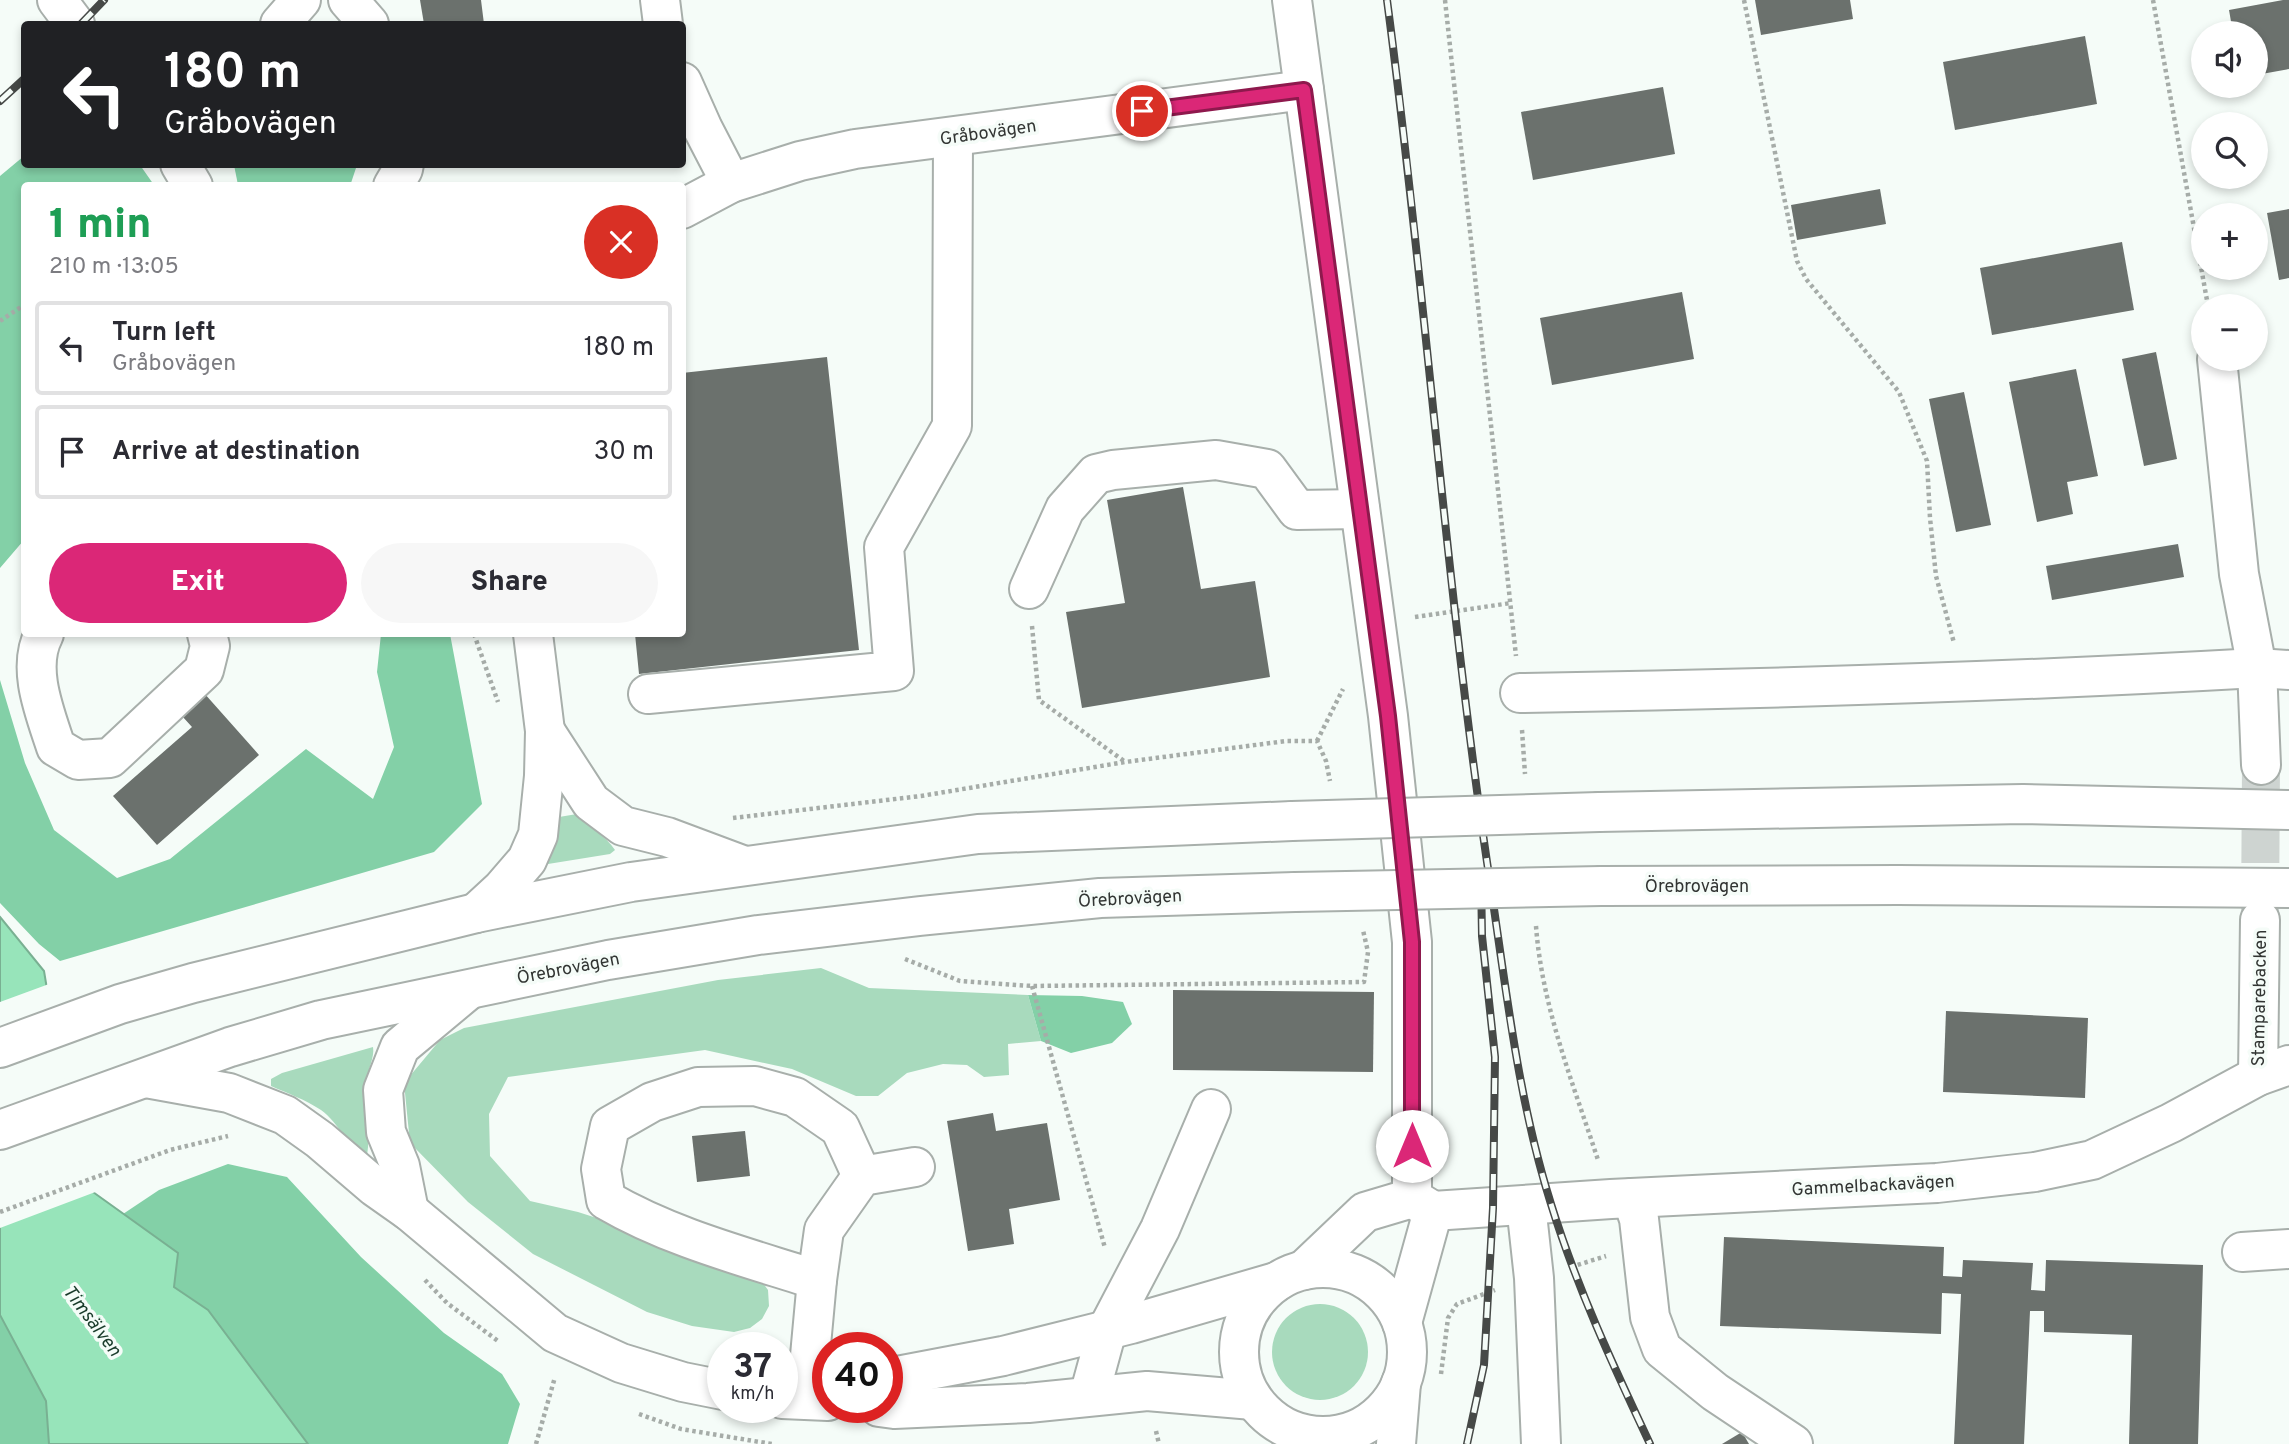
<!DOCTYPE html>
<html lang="en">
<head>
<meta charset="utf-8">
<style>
	:root { --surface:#fff; --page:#f7f7f7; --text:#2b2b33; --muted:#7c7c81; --line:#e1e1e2; --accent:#db2777 }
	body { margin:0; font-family:Overpass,sans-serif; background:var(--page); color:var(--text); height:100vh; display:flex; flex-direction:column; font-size:26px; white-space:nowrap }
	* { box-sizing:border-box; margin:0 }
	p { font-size:23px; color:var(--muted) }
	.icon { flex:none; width:38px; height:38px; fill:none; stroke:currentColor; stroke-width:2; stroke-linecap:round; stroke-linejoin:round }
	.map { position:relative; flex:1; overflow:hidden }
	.sheet { position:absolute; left:21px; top:182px; width:665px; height:455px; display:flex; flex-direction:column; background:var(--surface); border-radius:7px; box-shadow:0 4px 10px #0003 }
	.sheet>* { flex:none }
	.guide { position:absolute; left:21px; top:21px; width:665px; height:147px; border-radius:7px; box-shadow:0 4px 10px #0003; background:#202124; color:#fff; overflow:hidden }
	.buttons { position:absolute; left:2191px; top:21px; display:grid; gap:14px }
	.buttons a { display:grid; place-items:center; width:77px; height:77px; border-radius:50%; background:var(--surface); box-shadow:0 4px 10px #0003; font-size:35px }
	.speed { position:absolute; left:707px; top:1332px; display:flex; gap:14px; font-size:35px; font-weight:700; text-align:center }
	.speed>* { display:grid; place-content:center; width:91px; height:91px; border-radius:50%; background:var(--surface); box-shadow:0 4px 10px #0003; line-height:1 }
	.speed small { font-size:18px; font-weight:400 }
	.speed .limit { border:10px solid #d22; background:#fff; color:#111 }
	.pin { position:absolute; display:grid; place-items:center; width:60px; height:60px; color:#fff; margin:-30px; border:4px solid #fff; border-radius:50%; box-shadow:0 2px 7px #0007 }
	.me { position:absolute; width:77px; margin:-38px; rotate:0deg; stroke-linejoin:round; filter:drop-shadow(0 0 5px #0008) }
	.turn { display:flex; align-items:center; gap:24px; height:147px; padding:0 28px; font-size:32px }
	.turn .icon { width:91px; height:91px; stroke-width:2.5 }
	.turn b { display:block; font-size:49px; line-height:60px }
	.round { display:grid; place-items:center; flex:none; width:74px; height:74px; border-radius:37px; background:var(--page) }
	.overview { display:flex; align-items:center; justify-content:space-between; height:119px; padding:0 28px }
	h1 { font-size:42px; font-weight:800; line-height:52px; color:#1e9e55 }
	.button { display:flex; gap:14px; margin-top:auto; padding:14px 28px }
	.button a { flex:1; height:80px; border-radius:42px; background:var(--accent); color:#fff; font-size:28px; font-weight:800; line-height:80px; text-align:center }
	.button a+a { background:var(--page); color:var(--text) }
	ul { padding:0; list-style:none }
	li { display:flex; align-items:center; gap:21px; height:94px; margin:0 14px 10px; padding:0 14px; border:4px solid var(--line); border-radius:7px }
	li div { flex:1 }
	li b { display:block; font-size:26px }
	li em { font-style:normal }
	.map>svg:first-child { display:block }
</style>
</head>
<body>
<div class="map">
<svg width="2289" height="1444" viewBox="0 0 2289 1444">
	<rect width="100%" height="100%" fill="#f5fcf8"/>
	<g fill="#a8dabd">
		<path d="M577,814C589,827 606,836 615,850L610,854L548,864L545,861L559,817Z"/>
		<path d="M821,968L869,988L1028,995L1041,1041L1008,1044L1009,1075L984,1077L967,1065L943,1064L907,1073L878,1096H856L792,1069L705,1050L508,1077L489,1114L490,1156L530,1201L578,1212L752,1268L768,1290L769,1306L762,1319L750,1328L734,1332L692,1326L647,1312L533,1254L468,1202L410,1143L404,1083L440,1040L464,1028L718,980Z"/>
		<path d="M373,1047C375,1057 367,1071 366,1084C365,1108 371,1132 367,1156C347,1146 339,1123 321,1110C306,1100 287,1093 271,1086V1079L282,1073Z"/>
		<circle cx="1320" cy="1352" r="48"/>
	</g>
	<g fill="#83d0a7">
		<path d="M24,156V164L140,165L154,185L24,186V540L0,568V176Z"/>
		<path d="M234,165V164L357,165L350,186L238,185Z"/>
		<path d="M381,634H450L482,804L434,852L60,961L39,944L0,903V680L25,763L54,830L117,878L170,859L306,749L373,799L394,747L377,672Z"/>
		<path d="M1028,995L1082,996L1123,1002L1132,1024L1112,1043L1071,1053L1041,1041Z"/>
		<path d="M228,1164L287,1177L361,1257L444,1333L502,1374L520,1404L508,1444H308L208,1310L174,1287L178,1253L123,1214L159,1190Z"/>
		<path d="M0,1315L46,1401L49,1444H0Z"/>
	</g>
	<path fill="#97e4ba" stroke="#79b092" stroke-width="2" d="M0,917L44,971L79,1182L178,1253L174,1287L208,1310L308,1444H49L46,1401L0,1315Z"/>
	<path fill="#f5fcf8" d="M49,984L82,1180L98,1191L0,1228V1002Z"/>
	<g fill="#6b716d">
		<path d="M420,0H481L484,24H424Z"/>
		<path d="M1755,0H1850L1853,19L1761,35Z"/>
		<path d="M2283,0H2289V69L2256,75V33H2233L2229,10Z"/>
		<path d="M2085,36L2097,104L1955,130L1943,62Z"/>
		<path d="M1663,87L1675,154L1533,180L1521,112Z"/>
		<path d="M1880,189L1886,224L1797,240L1791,205Z"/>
		<path d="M2289,209V278L2279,280L2267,213Z"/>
		<path d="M2122,242L2134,310L1992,335L1980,268Z"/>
		<path d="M1682,292L1694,359L1552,385L1540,318Z"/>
		<path d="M2156,352L2177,459L2144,466L2122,359Z"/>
		<path d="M827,357L859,650L639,674L635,634H682V373Z"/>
		<path d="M2076,369L2098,476L2067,482L2073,514L2037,522L2009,382Z"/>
		<path d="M1964,392L1991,525L1956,532L1929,399Z"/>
		<path d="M1183,487L1201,589L1255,581L1270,677L1082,708L1066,612L1125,603L1107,500Z"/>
		<path d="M2178,544L2184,577L2052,600L2046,566Z"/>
		<path d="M196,684L259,755L157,845L113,796L192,727L172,705Z"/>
		<path d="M1173,990L1374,992L1373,1072L1173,1070Z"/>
		<path d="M1946,1011L2088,1018L2085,1098L1943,1092Z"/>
		<path d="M993,1113L996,1131L1047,1123L1060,1200L1009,1209L1014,1244L968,1251L947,1121Z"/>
		<path d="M745,1131L750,1176L697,1182L692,1136Z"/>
		<path d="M1724,1237L1944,1247L1943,1276L1962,1277L1963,1260L2033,1263L2031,1290L2045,1291L2046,1260L2203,1265L2198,1444H2129L2132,1335L2044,1332V1311H2030L2024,1444H1954L1961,1294L1942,1293L1941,1334L1720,1326Z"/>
		<path d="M1742,1432L1749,1444H1722Z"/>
	</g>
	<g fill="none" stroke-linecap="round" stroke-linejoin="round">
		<path stroke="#ced4d1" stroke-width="38" stroke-dasharray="38 19" stroke-linecap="butt" d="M2260,920L2261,765"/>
		<g stroke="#a8afab" stroke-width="42">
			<g id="minor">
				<path d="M57,0L75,24"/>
				<path d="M348,0L369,24"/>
				<path d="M660,0L663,24"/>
				<path d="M1292,0L1388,716L1412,942V1198"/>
				<path d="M280,24L301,0"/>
				<path d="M682,82L703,129L731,183"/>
				<path d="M180,164L193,186"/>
				<path d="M393,186L403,169L404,164"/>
				<path d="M682,209L731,183L800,161L855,149L1304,90"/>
				<path d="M2217,359L2239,574L2257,668L2261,765"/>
				<path d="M1029,589L1065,509L1096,474L1113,470L1216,460L1267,469L1297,510L1360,509"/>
				<path d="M44,634C26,668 45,713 56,747L78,760L110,758L204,670L210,646L207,634"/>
				<path d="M1520,693C1765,689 2011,682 2257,668L2289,670"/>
				<path d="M648,694L894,671L884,547L952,426L953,137"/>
				<path d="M2258,1076L2260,920"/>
				<path d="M1632,1198L1639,1219L1650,1317L1662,1349L1715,1392L1793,1444"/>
				<path d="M1526,1205L1534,1278L1541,1444"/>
				<path d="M1433,1211L1611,1199L1937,1183L2035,1172L2092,1160L2171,1123L2258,1076L2289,1065"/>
				<path d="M2242,1252L2289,1249"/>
				<circle cx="1323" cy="1352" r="84"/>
				<path d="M1304,1270L1365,1212L1412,1198L1433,1211L1402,1323"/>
				<path d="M817,1280C746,1257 671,1238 606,1200L601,1169L610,1126L652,1102L698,1087L755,1086L795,1097L840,1128L862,1176"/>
				<path d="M1089,1396L1107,1330L1160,1229L1211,1109"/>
				<path d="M806,1399L817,1280L824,1230L862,1176L915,1167"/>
				<path d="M1396,1444L1401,1383"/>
			</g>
		</g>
		<g stroke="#a8afab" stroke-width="42">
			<g id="highway">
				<path d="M545,731L591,802L623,826L667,837L742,865"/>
				<path d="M1599,812L2023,804L2289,810"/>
				<path d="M1601,886L1898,885L2289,888"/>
				<path d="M476,913L502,889L527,860L538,835L544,776L545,731L533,634"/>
				<path d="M0,1048L120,1004L193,983L476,913L631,882L978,834L1292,821"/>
				<path d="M146,1078L229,1093L285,1115L320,1140L375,1187L409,1211L555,1333L621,1363L683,1382L723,1390"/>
				<path d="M0,1130L230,1047L321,1020L608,960L758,935L920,916L1100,898L1295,892"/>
				<path d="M409,1211L400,1166L386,1132L383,1090L400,1047L466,992"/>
				<path d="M887,1378L1003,1356L1131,1324L1276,1282"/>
				<path d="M782,1399L828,1401"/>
				<path d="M879,1407L894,1409L1028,1403L1147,1391L1253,1400"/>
			</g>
		</g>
		<g stroke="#a6aca8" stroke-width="4.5" stroke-dasharray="3.5 3.5" stroke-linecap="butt">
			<path d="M1445,0L1516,656"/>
			<path d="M1744,0L1797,261L1806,279L1899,392L1927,461L1930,518L1936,576L1954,643"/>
			<path d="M2153,0L2208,306"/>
			<path d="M0,321L24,305"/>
			<path d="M1415,617L1511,603"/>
			<path d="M1032,626L1039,700L1124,761"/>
			<path d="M474,634L498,702"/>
			<path d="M1522,730L1525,774"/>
			<path d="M1317,741L1343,689"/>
			<path d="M733,818L921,796L1125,762L1286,741H1317L1326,761L1330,781"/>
			<path d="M1536,926C1542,1007 1573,1083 1598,1160"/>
			<path d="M905,959L960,981L1032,986L1364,982L1368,952L1363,930"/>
			<path d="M1032,986L1105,1248"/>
			<path d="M0,1212L170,1150L228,1136"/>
			<path d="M1571,1267L1606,1256"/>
			<path d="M425,1280L447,1303L498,1341"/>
			<path d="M1441,1374L1448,1318L1457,1304L1495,1290"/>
			<path d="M639,1414L681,1429L772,1444"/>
			<path d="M1156,1431L1159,1444"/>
			<path d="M536,1444L555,1377"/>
		</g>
		<use href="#minor" stroke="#fff" stroke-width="38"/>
		<use href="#highway" stroke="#fff" stroke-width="38"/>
		<g stroke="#464947" stroke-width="8">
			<g id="rail">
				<path d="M1387,0C1425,287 1445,576 1487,862C1505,977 1516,1093 1551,1204C1577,1288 1613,1365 1650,1444"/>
				<path d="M81,24L104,0"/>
				<path d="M0,101L24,79"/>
				<path d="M1467,1444L1484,1365L1493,1208L1495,1057L1482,936L1481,877"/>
			</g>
		</g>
		<use href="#rail" stroke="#f5fcf8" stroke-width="5" stroke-dasharray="16" stroke-linecap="butt"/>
		<g stroke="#a8afab" stroke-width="42" stroke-linecap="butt">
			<g id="highway-bridge">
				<path d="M1292,821L1599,812"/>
				<path d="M1295,892L1601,886"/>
			</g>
		</g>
		<use href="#highway-bridge" stroke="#fff" stroke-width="38"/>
	</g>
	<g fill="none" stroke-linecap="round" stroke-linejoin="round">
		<g stroke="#8e194d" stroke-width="18">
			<path id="route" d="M1142,111L1304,90L1388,716L1412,942V1146"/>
		</g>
		<use href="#route" stroke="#db2777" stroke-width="12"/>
	</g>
	<g text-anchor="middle" stroke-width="7" stroke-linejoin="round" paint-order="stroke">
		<g font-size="18" fill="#323533" stroke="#f5fcf8">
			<text transform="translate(988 132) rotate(-8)" y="6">Gråbovägen</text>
			<text x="1697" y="892">Örebrovägen</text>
			<text transform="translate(1130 898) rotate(-3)" y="6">Örebrovägen</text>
			<text transform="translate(568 968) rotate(-11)" y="6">Örebrovägen</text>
			<text transform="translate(2259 998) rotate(-89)" y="6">Stamparebacken</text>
			<text transform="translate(1873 1185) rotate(-3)" y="6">Gammelbackavägen</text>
		</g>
		<g font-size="19" font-style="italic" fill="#1a3c2b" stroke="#f5fcf8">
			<text transform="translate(93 1320) rotate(53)" y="7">Timsälven</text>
		</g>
	</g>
</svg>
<div class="buttons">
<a><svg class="icon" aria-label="sound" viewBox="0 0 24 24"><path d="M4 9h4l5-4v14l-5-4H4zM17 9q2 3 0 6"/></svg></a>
<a><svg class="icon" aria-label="search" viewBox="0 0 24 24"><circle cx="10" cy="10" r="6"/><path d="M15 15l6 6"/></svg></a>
<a>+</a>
<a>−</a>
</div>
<div class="speed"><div>37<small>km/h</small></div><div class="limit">40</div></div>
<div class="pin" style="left:1142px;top:111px;background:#d93025"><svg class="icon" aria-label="arrive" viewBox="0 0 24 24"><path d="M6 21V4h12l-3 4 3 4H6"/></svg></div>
<svg class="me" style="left:1412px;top:1146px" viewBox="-20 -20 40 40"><circle r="19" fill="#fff"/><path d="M0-13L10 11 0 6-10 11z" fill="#db2777"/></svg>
<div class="guide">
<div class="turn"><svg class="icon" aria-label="left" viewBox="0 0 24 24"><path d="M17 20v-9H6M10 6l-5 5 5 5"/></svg><div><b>180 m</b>Gråbovägen</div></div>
</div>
<section class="sheet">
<div class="overview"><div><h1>1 min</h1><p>210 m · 13:05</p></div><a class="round" style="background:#d93025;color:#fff"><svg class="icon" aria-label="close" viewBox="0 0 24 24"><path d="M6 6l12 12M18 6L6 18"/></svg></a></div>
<ul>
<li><svg class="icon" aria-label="left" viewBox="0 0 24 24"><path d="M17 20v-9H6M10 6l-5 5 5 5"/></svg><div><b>Turn left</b><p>Gråbovägen</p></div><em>180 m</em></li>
<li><svg class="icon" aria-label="arrive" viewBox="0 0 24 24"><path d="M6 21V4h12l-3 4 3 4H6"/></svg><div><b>Arrive at destination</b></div><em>30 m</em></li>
</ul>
<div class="button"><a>Exit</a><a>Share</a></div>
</section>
</div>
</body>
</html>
